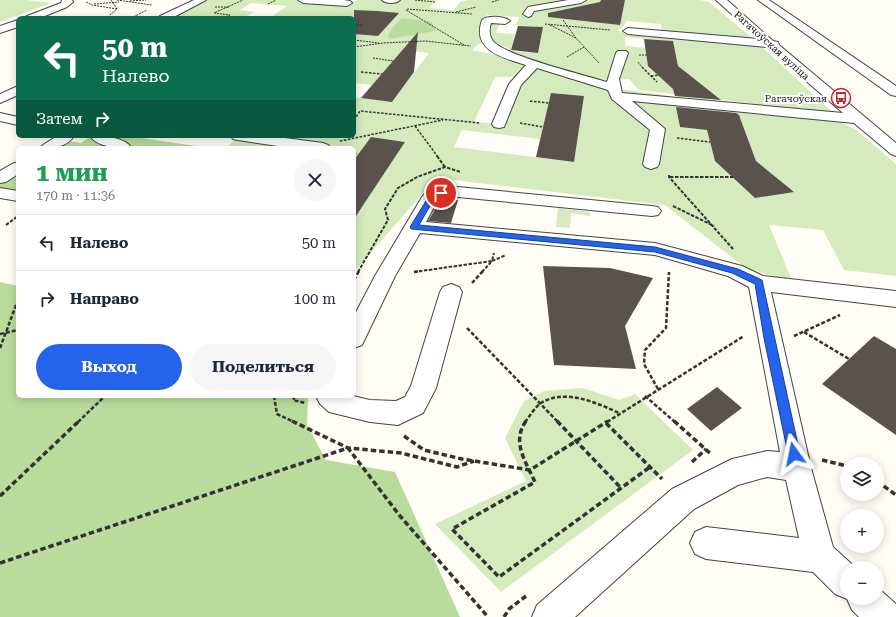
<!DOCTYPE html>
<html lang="ru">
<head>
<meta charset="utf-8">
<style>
	:root { --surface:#fff; --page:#f6f6f7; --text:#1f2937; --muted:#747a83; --line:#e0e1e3; --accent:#2563eb }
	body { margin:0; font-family:"Roboto Serif",serif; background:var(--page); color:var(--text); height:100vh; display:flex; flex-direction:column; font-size:15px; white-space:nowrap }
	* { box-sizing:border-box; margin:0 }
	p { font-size:13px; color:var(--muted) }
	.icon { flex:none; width:22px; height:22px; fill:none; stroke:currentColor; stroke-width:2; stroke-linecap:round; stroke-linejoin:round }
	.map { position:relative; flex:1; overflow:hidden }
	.details { position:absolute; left:16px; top:146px; width:340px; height:252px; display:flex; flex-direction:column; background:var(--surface); border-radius:6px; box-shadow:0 2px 10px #0003 }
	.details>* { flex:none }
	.hud { position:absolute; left:16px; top:16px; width:340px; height:122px; border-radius:6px; box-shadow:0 2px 10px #0003; background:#0b6e4f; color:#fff; overflow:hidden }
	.controls { position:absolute; left:840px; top:457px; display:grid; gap:8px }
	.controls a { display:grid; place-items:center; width:44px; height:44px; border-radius:50%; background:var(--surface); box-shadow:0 2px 10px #0003; font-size:20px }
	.pin { position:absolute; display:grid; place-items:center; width:34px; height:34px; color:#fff; margin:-17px; border:2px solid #fff; border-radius:50%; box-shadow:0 1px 4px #0007 }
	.me { position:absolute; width:44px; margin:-22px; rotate:348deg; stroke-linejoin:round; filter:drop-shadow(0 0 3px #0008) }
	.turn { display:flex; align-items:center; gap:14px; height:84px; padding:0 20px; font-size:18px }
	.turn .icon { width:52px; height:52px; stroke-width:2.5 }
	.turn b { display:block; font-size:28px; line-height:34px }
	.then { display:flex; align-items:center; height:38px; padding:0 20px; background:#0003; gap:8px; font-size:15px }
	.round { display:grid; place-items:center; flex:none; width:42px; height:42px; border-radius:21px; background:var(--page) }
	.summary { display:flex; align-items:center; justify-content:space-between; height:68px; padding:0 20px }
	h1 { font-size:24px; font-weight:700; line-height:30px; color:#1e9e55 }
	.primary-button { display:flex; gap:8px; margin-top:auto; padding:8px 20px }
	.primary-button a { flex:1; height:46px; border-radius:24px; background:var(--accent); color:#fff; font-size:16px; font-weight:700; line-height:46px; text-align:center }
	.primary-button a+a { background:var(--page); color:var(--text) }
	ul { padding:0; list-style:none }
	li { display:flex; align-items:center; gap:12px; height:56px; padding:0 20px; border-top:1px solid var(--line) }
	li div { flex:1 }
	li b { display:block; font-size:15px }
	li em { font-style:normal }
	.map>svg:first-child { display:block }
</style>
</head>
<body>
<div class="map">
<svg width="896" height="617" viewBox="0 0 896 617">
	<rect width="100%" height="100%" fill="#fffdf5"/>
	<g fill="#d5ebbd" fill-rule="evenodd">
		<path d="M0,0H26L51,3L0,22Z"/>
		<path d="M201,0H303L347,3L358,0H436L430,8L454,10L460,2L469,0H601L600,2L570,19L594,22L623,7L625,0H700L709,2L751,37L749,38L662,32L661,24L627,21L622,28L617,30L626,34L758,46L763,48L831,111L823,112L639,90L629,79L590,80L614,88L832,120L842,123L855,129L896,164V276L844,270L823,230L769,225L793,283L744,267L665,205L436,178L354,272V219L405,142L371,137L354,160V148H334L335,146L264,136H354V97L392,102L429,53L403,50L373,85L354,83V18H270L287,6L251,3L240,10L254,12L244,18H164ZM487,15L518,17H519L516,25L486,23L483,22ZM499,24L543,27L538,53L510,51L515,34L496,33ZM625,37L673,41L678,66L646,48L625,46ZM488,42L509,48V49L505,55L501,56L472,50L480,43ZM495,77H520L499,124L474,122ZM551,93L584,96L574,162L454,147L462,130L540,139ZM677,111L740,117L756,161L755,197L715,161L707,130L680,127Z"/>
		<path d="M239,136L323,148H226Z"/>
		<path d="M558,208L590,212V216L571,213L570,228L556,227Z"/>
		<path d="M583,388L619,400L635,394L693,450L501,592L435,524L526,481L505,438L524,401L544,391Z"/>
	</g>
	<g fill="#b9dc9c">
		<path d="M402,18L432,22L435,31L389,39L388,35L394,26Z"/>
		<path d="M91,136H128L209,148H48L61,140L81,143Z"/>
		<path d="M18,167V196L0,193V178Z"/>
		<path d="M0,282L18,286V396H308L307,425L326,460L395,472L460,617H0Z"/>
	</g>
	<g fill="#5a524d">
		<path d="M601,0H625L620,25L548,17V13L600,2Z"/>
		<path d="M354,10L377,11L399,13L378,36L354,34Z"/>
		<path d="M518,26L543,27L538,53L511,50Z"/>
		<path d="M418,32L414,72L392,102L361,98Z"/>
		<path d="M644,39L673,41L678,66L721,100L675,96L673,89L648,66Z"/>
		<path d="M551,93L584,96L574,162L536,157Z"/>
		<path d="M676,107L736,113L739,115L756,161L794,192L755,198L715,161L707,130L680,127Z"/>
		<path d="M371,137L405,142L354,219V160Z"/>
		<path d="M450,199L458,200L451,223L428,221L438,204Z"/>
		<path d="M543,266L610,268L653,278L625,326L636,369L554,365Z"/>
		<path d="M874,336L896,349V435L822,384Z"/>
		<path d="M717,387L742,408L711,431L687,409Z"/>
	</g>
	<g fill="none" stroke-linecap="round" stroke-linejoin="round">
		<g stroke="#444" stroke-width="2">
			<g id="minor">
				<path d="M62,0H72L73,2L67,7L40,18H26L27,16L61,3Z"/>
				<path d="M194,0H206L172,18H159L160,16Z"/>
				<path d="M298,0H344L350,1L352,3L347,6L303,3Z"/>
				<path d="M382,0H400C396,4 386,4 382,0Z"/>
				<path d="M568,0H586L581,3L534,11L531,16L528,17L523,14L528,7Z"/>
				<path d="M716,0H727L773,41L778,42L779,45L896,143V156L891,154L854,123L632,101L665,129L659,164L657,167L651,169L645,167L643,164L650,130L612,99L608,90L537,68L521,85L504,127L499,128L494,127L492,124L509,84L526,65C504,58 471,51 482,20C487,15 505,16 510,21L505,24L491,23C489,29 489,36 493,41C505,56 585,75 607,82L616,53L618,51H626L628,53L619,79L622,93L843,113L767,47L628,34L623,31L628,28L759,39Z"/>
				<path d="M758,0H769L896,86V96L891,95Z"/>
				<path d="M18,20V27L0,33V26Z"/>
				<path d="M18,86V95L0,103V94Z"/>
				<path d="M0,113L18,117V125L0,121Z"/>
				<path d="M57,136H74C66,148 53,148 40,148L43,145Z"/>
				<path d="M90,136C102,136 123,136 132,148C119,148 98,148 90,136Z"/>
				<path d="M231,136H270L323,143L328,145L331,148H291L238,140L233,139Z"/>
				<path d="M18,162V174L6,182L0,183V171L12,164Z"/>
				<path d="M458,187L652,206L658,207L661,211L658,215L652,216L458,197C434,199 437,203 426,222L655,243L742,266L763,276L896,291V307L771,292L811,468L833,547L856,568H847V598H877V587L896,604V617H859L852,610L847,599L835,594L813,572L706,559L695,554L690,543L695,532L706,527L799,538L786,480L767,477L738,485L694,509L575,617H532L537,605L672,489L732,459L767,451L780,452L749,287L728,276L655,255L420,233L395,276L362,345L354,348V316L375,276L422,197C429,187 447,188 458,187Z"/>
				<path d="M0,188L18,191V201L0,198Z"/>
				<path d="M451,284L459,287L462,292L436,388L423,413L398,425L370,422L329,412L320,404L316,396H353L370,400L396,401L405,397L411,386L440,292L443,287Z"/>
			</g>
		</g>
		<g stroke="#333" stroke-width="1" stroke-dasharray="2 1" stroke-linecap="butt">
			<path d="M117,0L152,5"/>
			<path d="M415,0L435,2"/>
			<path d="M130,1L146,0"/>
			<path d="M86,2L92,5L117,9"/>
			<path d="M492,2L499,0"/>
			<path d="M94,4L119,2"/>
			<path d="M268,4L276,0"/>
			<path d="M215,7H229"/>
			<path d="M407,9L472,14"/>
			<path d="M406,10L464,45"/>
			<path d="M456,12L476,7"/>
			<path d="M227,17L244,18"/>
			<path d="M109,18L110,15L117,9L111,0"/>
			<path d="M131,18L147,10"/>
			<path d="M224,18L230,15L214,13L243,0"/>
			<path d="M563,20L576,38L599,63"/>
			<path d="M545,24L610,30"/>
			<path d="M354,25H362"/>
			<path d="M550,25L576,38"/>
			<path d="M354,40L379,43"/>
			<path d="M354,47L383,43L425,41L471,46"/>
			<path d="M639,55H647"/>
			<path d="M567,57L584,47"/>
			<path d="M373,58L393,61"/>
			<path d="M638,62L643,68"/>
		</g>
		<g stroke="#333" stroke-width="1.5" stroke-dasharray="2.5 1.5" stroke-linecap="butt">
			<path d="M642,67L657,82"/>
			<path d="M361,72L382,74"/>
			<path d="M651,76L659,75"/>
			<path d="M530,101L549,103"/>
			<path d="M354,120L360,111L480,123"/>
			<path d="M520,123L543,127"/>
			<path d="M415,126L438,157"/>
			<path d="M677,138L710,142"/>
			<path d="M340,141L443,120"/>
			<path d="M354,153L358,154"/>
		</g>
		<g stroke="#333" stroke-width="2" stroke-dasharray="3.5 1.5" stroke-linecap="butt">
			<path d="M437,156L445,167"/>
			<path d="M669,175V177L733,249"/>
			<path d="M670,177H733"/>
			<path d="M673,206L714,226"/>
			<path d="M6,225L18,216"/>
			<path d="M358,272L388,220L385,209L398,188L417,177L445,167L461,172"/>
			<path d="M414,272L492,261L494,253"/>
			<path d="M482,272L492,261L506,255"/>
		</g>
		<g stroke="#333" stroke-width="2.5" stroke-dasharray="4 2" stroke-linecap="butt">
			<path d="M414,272L421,271"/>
			<path d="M354,280L359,271"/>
			<path d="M472,283L483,271"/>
			<path d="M467,328L558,422"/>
			<path d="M804,332L849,359"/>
			<path d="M0,334L18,330"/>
			<path d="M794,336L840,315"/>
			<path d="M0,348L18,300"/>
			<path d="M658,389L644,364L645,350L666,328L669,272"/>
			<path d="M274,396L277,414L294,422"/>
			<path d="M295,396L293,400L305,403"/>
			<path d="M645,396L675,422"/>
			<path d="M78,422L105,396"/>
			<path d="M525,422C530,416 535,407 541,403C565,388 597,403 619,413"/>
			<path d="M607,422L744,336"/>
		</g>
		<g stroke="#333" stroke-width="3.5" stroke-dasharray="5.5 3" stroke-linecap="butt">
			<path d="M292,421L348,448L401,453L457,467L474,461"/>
			<path d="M526,421C511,442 526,462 535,482L452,529L499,577L650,467"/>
			<path d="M557,421L621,488"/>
			<path d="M674,421L712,455"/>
			<path d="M606,423L662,479"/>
			<path d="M404,436L424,450L462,459L530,470L608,421"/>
			<path d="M822,460L847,466"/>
			<path d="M692,462L706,449"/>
			<path d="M877,481L896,495"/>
			<path d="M0,496L79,421"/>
			<path d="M0,563L348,448L400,516L488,617"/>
			<path d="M504,617L509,609L526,596"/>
		</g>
		<use href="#minor" fill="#fff" fill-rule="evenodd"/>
	</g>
	<path fill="#2563eb" stroke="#184099" d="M441,190L445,193L434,199L419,225L655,247L738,269L762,280L800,454L798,458L794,459L790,458L788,454L764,338L755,284L732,273L655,252L411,229L410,227L429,196Z"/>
	<defs>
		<g id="bus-ring" transform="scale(1)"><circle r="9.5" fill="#fff" stroke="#c4262e" stroke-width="1.5"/><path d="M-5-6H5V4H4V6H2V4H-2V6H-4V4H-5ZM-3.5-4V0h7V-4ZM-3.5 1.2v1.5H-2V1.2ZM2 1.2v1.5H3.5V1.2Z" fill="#c4262e"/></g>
	</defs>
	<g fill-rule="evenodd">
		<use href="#bus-ring" x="841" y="98"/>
	</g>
	<g text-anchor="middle" stroke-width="4" stroke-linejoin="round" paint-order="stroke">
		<g font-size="10" fill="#111" stroke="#fff">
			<text transform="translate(772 45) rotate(42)" y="4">Рагачоўская вуліца</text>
		</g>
		<g font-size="10" fill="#111" stroke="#fff" text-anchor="end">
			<text x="827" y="102">Рагачоўская</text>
		</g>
	</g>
</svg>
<div class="controls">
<a><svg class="icon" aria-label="layers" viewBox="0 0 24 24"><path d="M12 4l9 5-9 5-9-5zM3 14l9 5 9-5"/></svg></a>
<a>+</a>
<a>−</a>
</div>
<div class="pin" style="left:441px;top:193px;background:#d93025"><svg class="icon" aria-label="arrive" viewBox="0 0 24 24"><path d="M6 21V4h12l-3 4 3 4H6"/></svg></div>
<svg class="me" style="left:794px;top:454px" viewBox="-20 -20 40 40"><path d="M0-17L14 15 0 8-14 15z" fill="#2563eb" stroke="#fff" stroke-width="4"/></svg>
<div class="hud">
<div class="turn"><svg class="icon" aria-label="left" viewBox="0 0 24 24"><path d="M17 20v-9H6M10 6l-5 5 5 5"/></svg><div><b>50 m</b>Налево</div></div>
<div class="then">Затем<svg class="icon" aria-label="right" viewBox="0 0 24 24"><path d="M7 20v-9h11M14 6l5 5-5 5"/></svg></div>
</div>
<section class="details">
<div class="summary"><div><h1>1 мин</h1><p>170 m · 11:36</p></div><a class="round"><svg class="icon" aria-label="close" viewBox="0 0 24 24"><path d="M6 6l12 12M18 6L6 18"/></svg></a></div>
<ul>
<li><svg class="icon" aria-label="left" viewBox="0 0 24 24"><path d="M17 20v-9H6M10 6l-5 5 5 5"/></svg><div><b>Налево</b></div><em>50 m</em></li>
<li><svg class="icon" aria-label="right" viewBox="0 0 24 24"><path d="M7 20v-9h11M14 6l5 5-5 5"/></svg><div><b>Направо</b></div><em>100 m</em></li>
</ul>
<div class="primary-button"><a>Выход</a><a>Поделиться</a></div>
</section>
</div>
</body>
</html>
